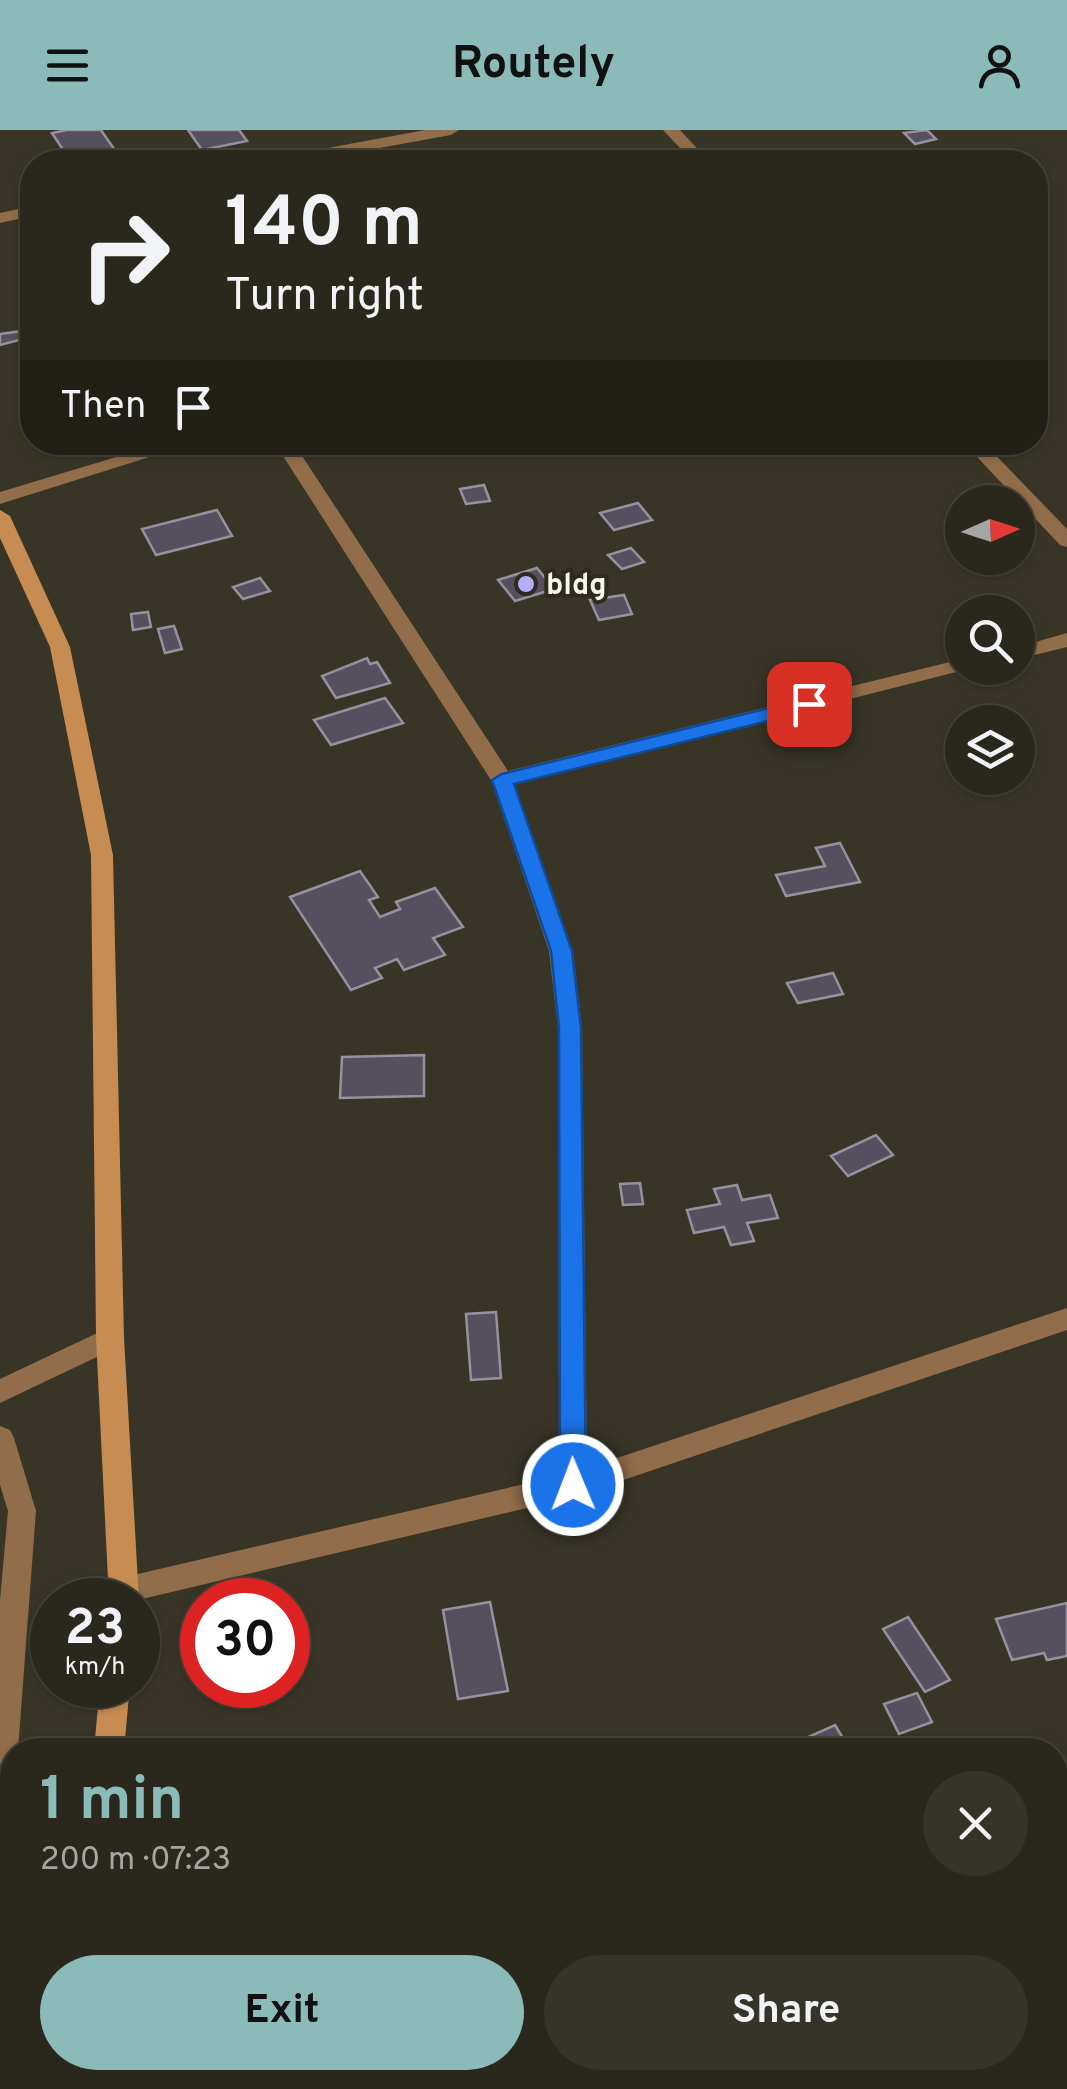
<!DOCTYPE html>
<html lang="en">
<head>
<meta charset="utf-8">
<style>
	:root { --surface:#2a271c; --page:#363329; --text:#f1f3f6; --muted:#a5a5a3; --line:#46443b; --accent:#8bbbb9 }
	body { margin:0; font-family:Overpass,sans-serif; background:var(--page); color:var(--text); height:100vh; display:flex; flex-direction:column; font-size:38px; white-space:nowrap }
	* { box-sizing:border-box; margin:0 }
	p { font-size:32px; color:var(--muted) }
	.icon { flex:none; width:55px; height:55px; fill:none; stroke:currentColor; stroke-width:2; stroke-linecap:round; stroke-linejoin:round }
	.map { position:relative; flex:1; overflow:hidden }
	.side { position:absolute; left:0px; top:1608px; width:1068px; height:352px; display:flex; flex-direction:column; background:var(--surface); border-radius:40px 40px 0 0; box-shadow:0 2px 8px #0004,0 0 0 2px var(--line) }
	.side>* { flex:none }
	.hud { position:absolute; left:20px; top:20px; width:1028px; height:305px; border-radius:40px; box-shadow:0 2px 8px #0004,0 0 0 2px var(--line); background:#2a271c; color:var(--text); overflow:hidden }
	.needle { width:65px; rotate:87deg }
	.fabs { position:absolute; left:945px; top:355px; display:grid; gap:20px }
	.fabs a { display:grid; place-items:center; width:90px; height:90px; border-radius:50%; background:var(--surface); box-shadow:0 2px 8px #0004,0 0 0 2px var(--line); font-size:50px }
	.speed { position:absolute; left:30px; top:1448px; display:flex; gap:20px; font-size:50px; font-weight:700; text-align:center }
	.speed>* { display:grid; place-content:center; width:130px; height:130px; border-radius:50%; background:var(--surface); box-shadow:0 2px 8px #0004,0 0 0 2px var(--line); line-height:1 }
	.speed small { font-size:25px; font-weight:400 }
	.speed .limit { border:15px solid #d22; background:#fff; color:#111 }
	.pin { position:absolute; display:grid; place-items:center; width:85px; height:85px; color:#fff; margin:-42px; border-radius:20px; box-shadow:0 5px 15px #0006 }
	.me { position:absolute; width:110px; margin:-55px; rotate:359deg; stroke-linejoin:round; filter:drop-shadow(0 0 8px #0008) }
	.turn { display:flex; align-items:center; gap:35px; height:210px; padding:0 40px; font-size:45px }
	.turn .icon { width:130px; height:130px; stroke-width:2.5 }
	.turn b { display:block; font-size:70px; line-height:85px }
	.then { display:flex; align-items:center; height:95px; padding:0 40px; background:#0003; gap:20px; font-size:38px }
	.round { display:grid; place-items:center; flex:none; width:105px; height:105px; border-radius:52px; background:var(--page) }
	.head { display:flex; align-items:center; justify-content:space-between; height:170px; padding:0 40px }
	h1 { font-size:60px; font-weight:700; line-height:75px; color:var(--accent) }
	.primary-button { display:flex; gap:20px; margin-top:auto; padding:20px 40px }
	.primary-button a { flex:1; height:115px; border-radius:60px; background:var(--accent); color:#111; font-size:40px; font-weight:700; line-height:115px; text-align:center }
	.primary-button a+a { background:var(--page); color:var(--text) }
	header { display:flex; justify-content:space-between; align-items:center; height:130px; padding:0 40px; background:var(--accent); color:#111; font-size:45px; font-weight:700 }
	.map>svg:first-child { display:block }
</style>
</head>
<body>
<header><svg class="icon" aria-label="menu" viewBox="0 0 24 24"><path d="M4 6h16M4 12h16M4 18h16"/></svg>Routely<svg class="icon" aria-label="person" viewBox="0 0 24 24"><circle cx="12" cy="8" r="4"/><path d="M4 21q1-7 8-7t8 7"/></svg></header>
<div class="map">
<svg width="1067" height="1959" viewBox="0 0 1067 1959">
	<rect width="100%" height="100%" fill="#383426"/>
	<g fill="#56505e" stroke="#96909f" stroke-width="2.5">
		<path d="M67,0H101L123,32H71L52,3Z"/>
		<path d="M188,0H239L247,11L202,20Z"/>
		<path d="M927,0L936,9L915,14L904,3Z"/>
		<path d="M22,201L23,209L0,215V204Z"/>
		<path d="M484,355L490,371L466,374L460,359Z"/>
		<path d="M638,373L652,390L614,400L600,383Z"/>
		<path d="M217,380L232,406L156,425L142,399Z"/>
		<path d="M631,418L644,432L622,439L608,425Z"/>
		<path d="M537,438L554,459L515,471L498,450Z"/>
		<path d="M260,448L270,461L243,469L233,457Z"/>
		<path d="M624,465L632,484L599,490L590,470Z"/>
		<path d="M148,482L151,497L133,500L131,484Z"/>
		<path d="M174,496L182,519L165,523L158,499Z"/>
		<path d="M367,528L370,534L377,532L390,553L336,568L322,546Z"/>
		<path d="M385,568L403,593L331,615L314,590Z"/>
		<path d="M840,713L860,752L786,766L776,745L825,736L816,718Z"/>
		<path d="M360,741L378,767L369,770L380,787L400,779L396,772L435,758L463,797L433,808L445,825L404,840L397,829L375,838L382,848L351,860L290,767Z"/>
		<path d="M833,843L843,864L798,873L787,853Z"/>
		<path d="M424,925V966L340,968L342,927Z"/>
		<path d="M876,1005L893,1025L848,1046L831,1026Z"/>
		<path d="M640,1053L643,1074L623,1075L620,1054Z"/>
		<path d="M737,1055L742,1070L770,1065L778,1088L747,1093L754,1111L731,1115L724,1097L694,1103L687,1080L720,1074L714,1059Z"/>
		<path d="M496,1182L501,1248L471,1250L466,1184Z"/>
		<path d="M490,1472L508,1561L458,1569L443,1480Z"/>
		<path d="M1067,1473V1526L1047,1530L1044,1523L1012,1530L996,1489Z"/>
		<path d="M908,1487L950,1550L925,1562L883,1499Z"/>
		<path d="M917,1563L932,1592L899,1604L884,1574Z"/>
		<path d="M835,1595L849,1618L814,1620L806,1608Z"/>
		<path d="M377,1948H480L481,1959H377Z"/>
		<path d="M537,1948H586L587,1959H537Z"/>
		<path d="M646,1948H703L705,1959H647Z"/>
	</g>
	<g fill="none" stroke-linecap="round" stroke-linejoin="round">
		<g fill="#926d49" fill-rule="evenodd">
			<path d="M425,0H459L451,5L303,32H271L279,27Z"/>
			<path d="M663,0H680L710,32H693Z"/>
			<path d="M32,76V86L0,93V83Z"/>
			<path d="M166,312H197L0,374V362Z"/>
			<path d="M274,312H293L508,641L962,529V538H972L514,654L573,821L582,898L587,1338L1067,1178V1200L573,1367L138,1470L115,1469L110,1460L115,1451L125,1447L559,1346L558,898L549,821L491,650Z"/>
			<path d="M963,312H983L1067,399V417L1060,415Z"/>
			<path d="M1067,503V517L1018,529V517Z"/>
			<path d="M110,1197L120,1200L124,1208L120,1216L0,1273V1249Z"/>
			<path d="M0,1296L10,1300L14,1308L36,1381L18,1620H12V1655L0,1663V1470L8,1381L0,1355Z"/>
		</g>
		<g fill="#c78c51" fill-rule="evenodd">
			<path d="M0,380L10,386L70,517L113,725L124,1208L139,1470L138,1473L109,1470L96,1208L91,725L50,517L0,408Z"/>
			<path d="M100,1555H130L124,1620H94Z"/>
			<path d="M60,1948H94L93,1959H59Z"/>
		</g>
	</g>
	<path fill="#1a73e8" stroke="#114b97" stroke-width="2.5" d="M809,568L819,574L816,579L514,654L572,821L581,898L586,1355L582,1363L573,1366L564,1363L560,1355L559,898L551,821L492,650L502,644Z"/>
	<circle fill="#b5acf8" stroke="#2e2a1c" stroke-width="4" cx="526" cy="454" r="10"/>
	<g text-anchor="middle" stroke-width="8" stroke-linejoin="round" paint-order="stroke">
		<g font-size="30" font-weight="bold" fill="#f7f4eb" stroke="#2e2a1c" text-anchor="start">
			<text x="546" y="464">bldg</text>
		</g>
	</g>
</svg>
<div class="fabs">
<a><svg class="needle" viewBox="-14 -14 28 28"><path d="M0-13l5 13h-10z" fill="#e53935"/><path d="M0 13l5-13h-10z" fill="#a5a5a3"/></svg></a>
<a><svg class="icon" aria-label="search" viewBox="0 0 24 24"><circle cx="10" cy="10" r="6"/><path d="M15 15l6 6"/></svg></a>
<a><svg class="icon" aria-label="layers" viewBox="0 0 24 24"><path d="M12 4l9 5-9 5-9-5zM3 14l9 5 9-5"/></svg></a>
</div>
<div class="speed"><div>23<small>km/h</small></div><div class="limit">30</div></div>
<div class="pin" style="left:809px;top:574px;background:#d93025"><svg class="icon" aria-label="arrive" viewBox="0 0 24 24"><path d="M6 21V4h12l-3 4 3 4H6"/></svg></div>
<svg class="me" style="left:573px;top:1355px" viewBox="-20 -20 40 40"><circle r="17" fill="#1a73e8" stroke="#fff" stroke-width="3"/><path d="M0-11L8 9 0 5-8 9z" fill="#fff"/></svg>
<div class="hud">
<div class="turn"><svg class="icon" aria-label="right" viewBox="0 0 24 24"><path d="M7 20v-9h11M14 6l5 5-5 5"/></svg><div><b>140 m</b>Turn right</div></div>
<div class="then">Then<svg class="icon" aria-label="arrive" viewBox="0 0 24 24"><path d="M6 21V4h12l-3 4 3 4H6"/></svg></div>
</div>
<section class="side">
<div class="head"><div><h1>1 min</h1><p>200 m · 07:23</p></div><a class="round"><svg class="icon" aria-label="close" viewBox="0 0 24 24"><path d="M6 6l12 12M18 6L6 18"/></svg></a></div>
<div class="primary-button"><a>Exit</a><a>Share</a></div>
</section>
</div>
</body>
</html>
